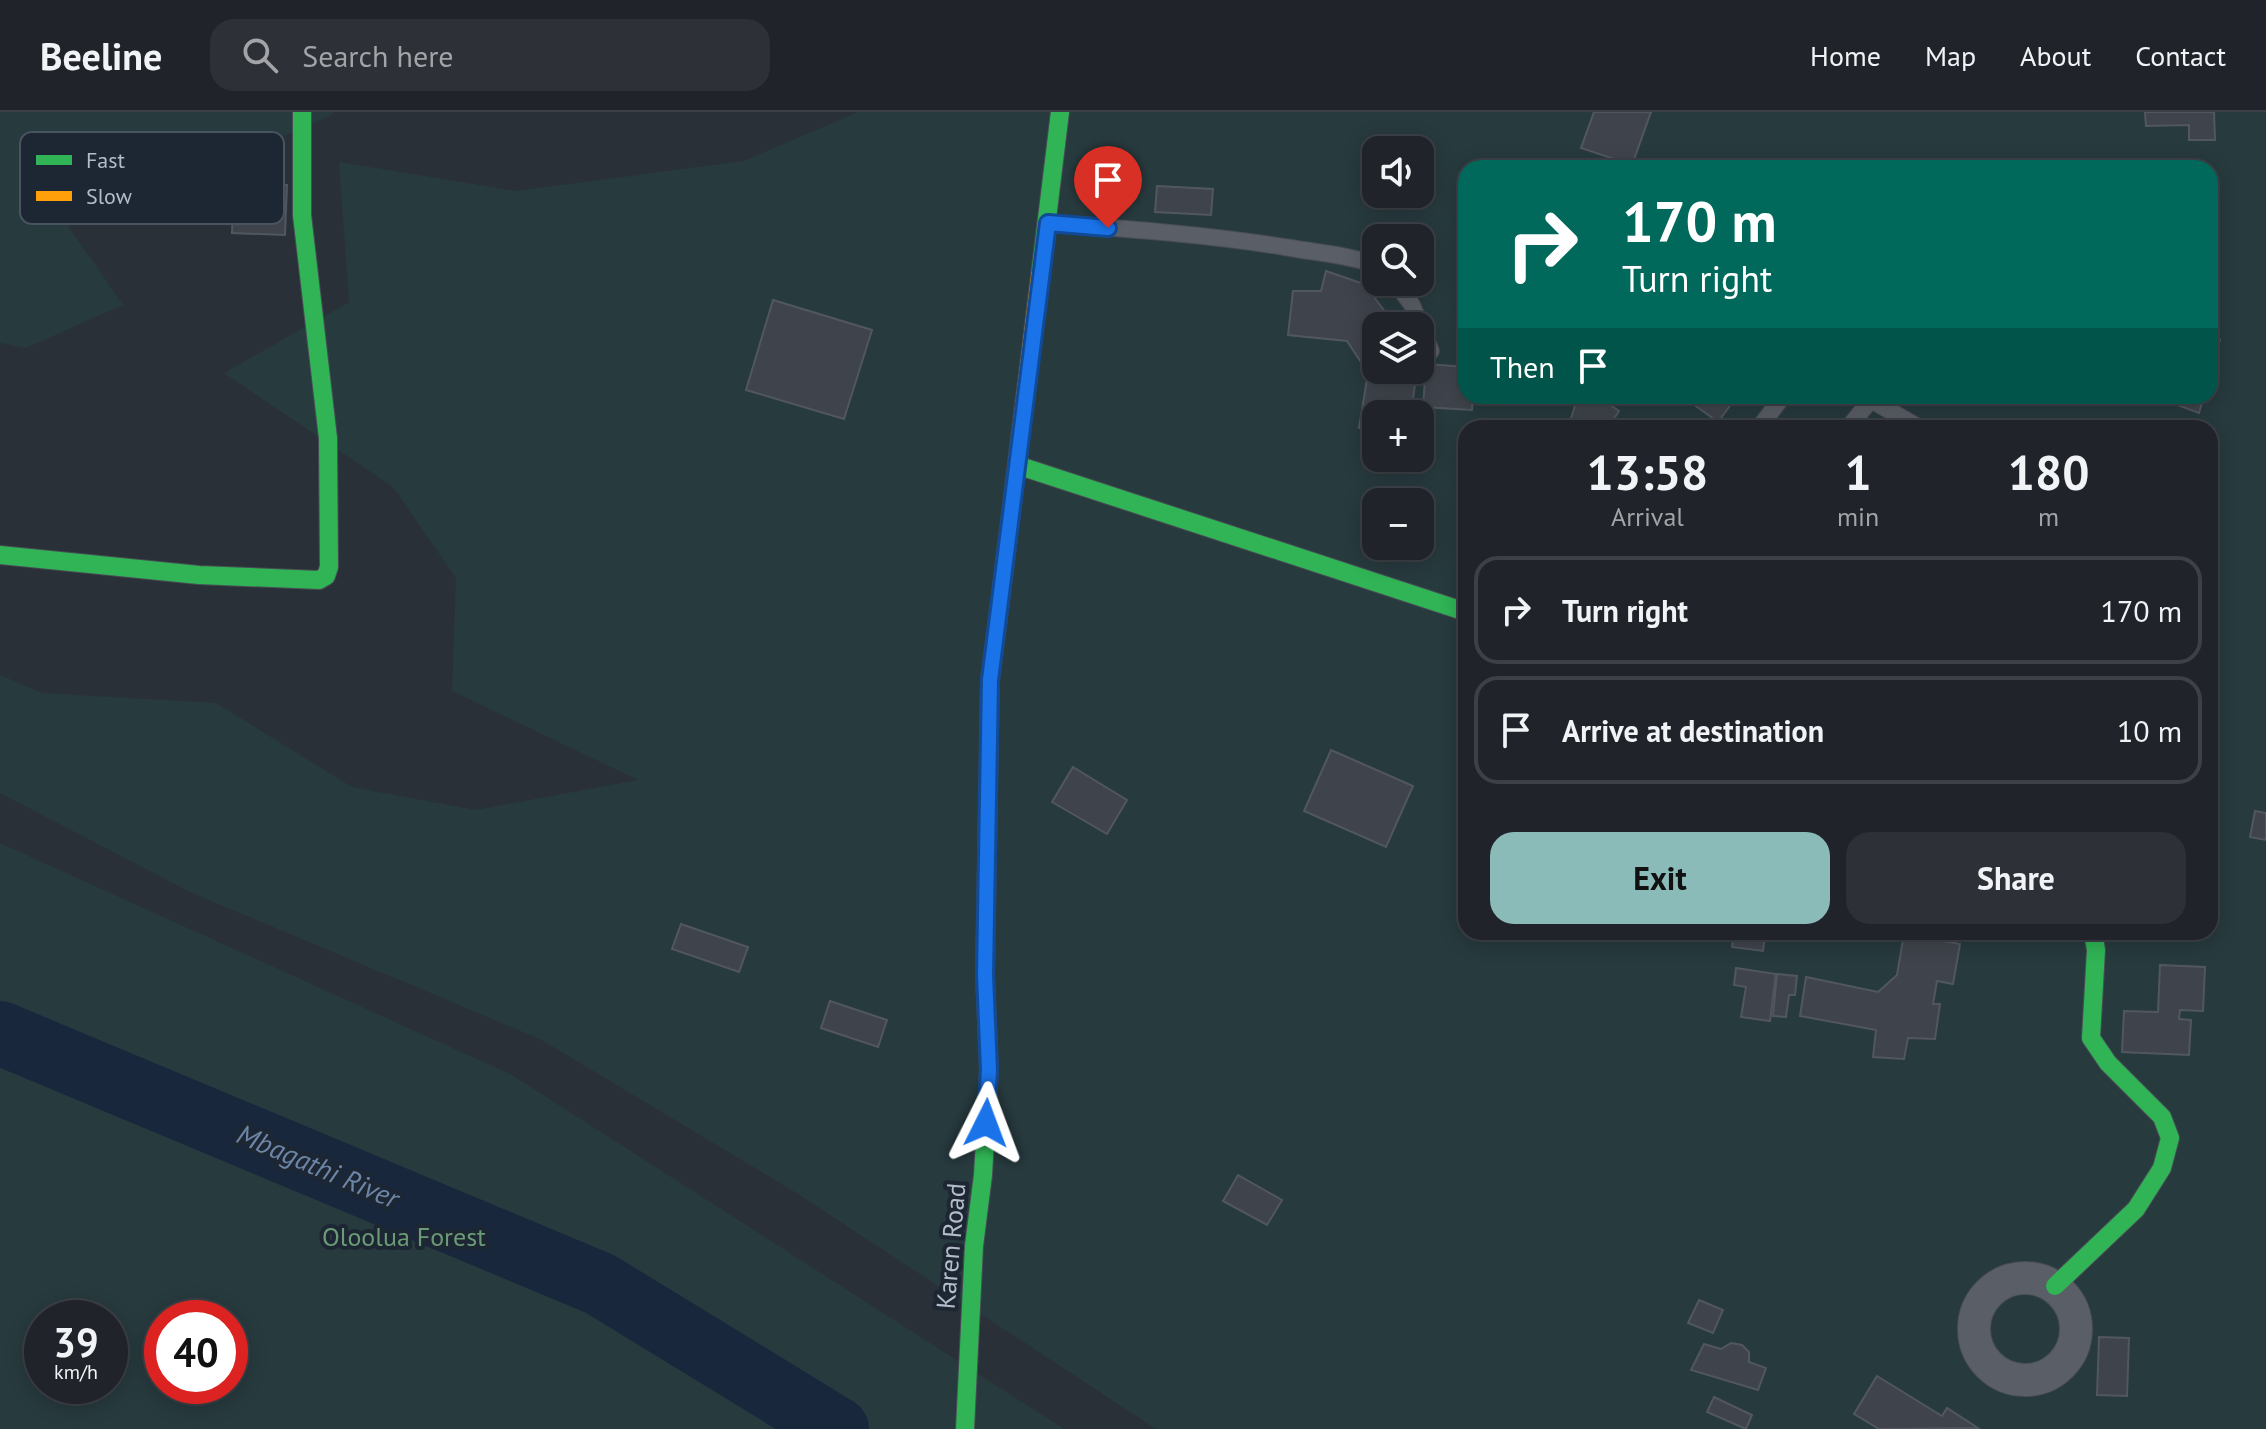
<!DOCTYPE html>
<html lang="en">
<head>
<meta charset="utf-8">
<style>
	:root { --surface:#20242a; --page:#2d3036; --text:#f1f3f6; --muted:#a2a4a8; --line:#3d4147; --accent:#8bbbb9 }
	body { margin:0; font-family:"PT Sans",sans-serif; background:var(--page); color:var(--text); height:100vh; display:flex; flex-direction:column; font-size:30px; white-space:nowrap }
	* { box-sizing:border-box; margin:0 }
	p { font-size:26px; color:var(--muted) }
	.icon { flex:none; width:44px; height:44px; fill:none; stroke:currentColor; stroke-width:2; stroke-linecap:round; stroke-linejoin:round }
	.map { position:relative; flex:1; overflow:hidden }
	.sheet { position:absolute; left:1458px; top:308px; width:760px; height:520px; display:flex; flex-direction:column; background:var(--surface); border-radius:24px; box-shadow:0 4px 20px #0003,0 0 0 2px var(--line) }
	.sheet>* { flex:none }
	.top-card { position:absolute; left:1458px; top:48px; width:760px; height:244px; border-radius:24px; box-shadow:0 4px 20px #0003,0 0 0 2px var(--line); background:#00695c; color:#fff; overflow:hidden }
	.fabs { position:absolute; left:1362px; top:24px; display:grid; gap:16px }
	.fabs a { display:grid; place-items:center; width:72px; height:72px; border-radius:16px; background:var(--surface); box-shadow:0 4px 20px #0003,0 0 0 2px var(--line); font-size:40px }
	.speed { position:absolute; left:24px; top:1188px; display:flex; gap:16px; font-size:40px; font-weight:700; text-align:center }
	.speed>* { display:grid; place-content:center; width:104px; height:104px; border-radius:50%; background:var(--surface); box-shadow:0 4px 20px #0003,0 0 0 2px var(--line); line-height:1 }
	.speed small { font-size:20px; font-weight:400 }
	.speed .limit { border:12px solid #d22; background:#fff; color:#111 }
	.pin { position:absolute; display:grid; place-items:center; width:68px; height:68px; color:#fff; margin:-82px -34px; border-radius:50% 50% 50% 0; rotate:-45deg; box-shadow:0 0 8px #0007 }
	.pin .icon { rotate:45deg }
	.me { position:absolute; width:88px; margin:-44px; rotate:3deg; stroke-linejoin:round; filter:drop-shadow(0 0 6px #0008) }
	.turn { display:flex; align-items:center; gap:28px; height:168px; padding:0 32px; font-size:36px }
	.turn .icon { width:104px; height:104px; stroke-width:2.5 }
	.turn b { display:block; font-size:56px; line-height:68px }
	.then { display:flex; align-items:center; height:76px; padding:0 32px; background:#0003; gap:16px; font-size:30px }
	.eta { display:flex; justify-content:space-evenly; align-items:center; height:136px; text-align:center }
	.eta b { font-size:48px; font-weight:700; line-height:56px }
	.action { display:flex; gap:16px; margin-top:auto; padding:16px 32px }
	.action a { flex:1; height:92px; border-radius:24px; background:var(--accent); color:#111; font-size:32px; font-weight:700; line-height:92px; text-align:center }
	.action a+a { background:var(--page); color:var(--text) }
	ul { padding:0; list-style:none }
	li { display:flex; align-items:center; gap:24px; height:108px; margin:0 16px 12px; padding:0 16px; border:4px solid var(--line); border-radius:24px }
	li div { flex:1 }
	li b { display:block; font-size:30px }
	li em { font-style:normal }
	header { display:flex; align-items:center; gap:48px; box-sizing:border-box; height:112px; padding:0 40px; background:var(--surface); border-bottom:2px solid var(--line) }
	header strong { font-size:38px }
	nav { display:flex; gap:44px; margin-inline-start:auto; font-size:28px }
	.search { width:560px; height:72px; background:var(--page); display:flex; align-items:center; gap:20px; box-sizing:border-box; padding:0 28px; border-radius:24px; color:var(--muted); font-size:30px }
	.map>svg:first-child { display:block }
</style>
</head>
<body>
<header>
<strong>Beeline</strong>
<div class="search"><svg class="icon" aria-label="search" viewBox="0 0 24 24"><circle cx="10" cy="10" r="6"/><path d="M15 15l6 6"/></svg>Search here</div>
<nav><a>Home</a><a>Map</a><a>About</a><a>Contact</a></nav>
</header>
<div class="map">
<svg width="2266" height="1317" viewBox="0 0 2266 1317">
	<rect width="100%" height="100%" fill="#2a3038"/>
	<g fill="#273a3e" fill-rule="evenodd">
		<path d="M0,0H334L330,4L231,47L187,81L114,24L30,59L123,193L26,236L0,231Z"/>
		<path d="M858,0H2266V1317H1156L798,1082L540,927L190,780L0,681V563L43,581L216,591L352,675L475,698L638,668L452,579L456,466L393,375L224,261L349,190L339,50L516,79L743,49ZM1376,38H1420V82H1376ZM1466,56H2210V284H1466ZM1376,126H1420V170H1376ZM1376,214H1420V258H1376ZM1376,302H1420V346H1376ZM1466,316H2210V820H1466ZM1376,390H1420V434H1376Z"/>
		<path d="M0,731L512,963L1064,1317H0ZM42,1206H110V1274H42ZM162,1206H230V1274H162Z"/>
	</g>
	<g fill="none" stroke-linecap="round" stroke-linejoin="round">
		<path stroke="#19273c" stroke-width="64" d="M0,921L600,1172L837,1317"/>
	</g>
	<g fill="#3f444c" stroke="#52575f" stroke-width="2">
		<path d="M1594,0H1651L1632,53L1581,36Z"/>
		<path d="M2145,0H2214L2215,28H2189V13L2146,14Z"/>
		<path d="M234,70L287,73L285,123L232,121Z"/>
		<path d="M1157,74L1213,77L1211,103L1155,100Z"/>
		<path d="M1326,159L1364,172L1396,214H1376V258H1417L1411,302H1376V318L1359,316L1368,261L1347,229L1288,223L1293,179H1321Z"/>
		<path d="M773,188L872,218L844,307L746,278Z"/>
		<path d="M2210,212L2220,228L2210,263Z"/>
		<path d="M1426,252L1466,255V284H1473L1472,298L1423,295Z"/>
		<path d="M1578,284H1597L1619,299L1608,316H1568Z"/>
		<path d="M1682,284H1737L1718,310Z"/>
		<path d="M2162,284H2204L2199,301L2161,287Z"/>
		<path d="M1331,638L1413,674L1386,735L1304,699Z"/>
		<path d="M1073,655L1127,688L1107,722L1052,690Z"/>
		<path d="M2255,699L2266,701V728L2250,725Z"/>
		<path d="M681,812L748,835L739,860L672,837Z"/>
		<path d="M1734,820L1765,824L1763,839L1732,835Z"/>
		<path d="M1904,822L1960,832L1953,872L1937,869L1933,892H1940L1935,927L1908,926L1904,947L1873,945L1876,918L1800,904L1806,865L1878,880L1897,863Z"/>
		<path d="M2160,853L2205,855L2203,899L2180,898L2179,907L2191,908L2189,943L2122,940L2124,899L2158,900Z"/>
		<path d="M1736,856L1776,862L1770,909L1741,905L1746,875L1734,873Z"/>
		<path d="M1777,862L1797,864L1795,883H1789L1786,905L1773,904Z"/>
		<path d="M830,889L887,908L878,935L821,916Z"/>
		<path d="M1238,1063L1282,1088L1267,1113L1223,1089Z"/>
		<path d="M1699,1188L1723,1198L1713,1221L1688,1211Z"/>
		<path d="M2099,1225L2129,1226L2127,1284L2097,1283Z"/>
		<path d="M1731,1231L1742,1233L1749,1240V1250L1766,1256L1758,1278L1691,1258L1704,1232L1721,1237Z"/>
		<path d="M1877,1264L1942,1304L1947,1296L1978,1316L1879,1317L1854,1302Z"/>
		<path d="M1714,1285L1752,1303L1746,1317L1707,1300Z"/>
	</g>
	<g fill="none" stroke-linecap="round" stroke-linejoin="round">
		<g stroke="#484c55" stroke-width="18">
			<g id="lane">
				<path d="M1049,111C1130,117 1211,123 1291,136C1319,141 1349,143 1376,153"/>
				<path d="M1395,170L1412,193L1431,239"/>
				<path d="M1871,288L1920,316"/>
				<path d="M1759,316L1783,284"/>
				<path d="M1848,316L1874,284"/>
			</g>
		</g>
		<g stroke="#484c55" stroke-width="34">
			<circle id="street" cx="2025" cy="1217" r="51"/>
		</g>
		<g stroke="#484c55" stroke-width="20">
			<g id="fast">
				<path d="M1040,164L1060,0"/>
				<path d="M1017,353L1466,500"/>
				<path d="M0,443L199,463L319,468L326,464L329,455L328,326L302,103V0"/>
				<path d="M2055,1174L2136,1097L2162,1056L2170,1026L2162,1005L2108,951L2091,926L2096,838L2093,820"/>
				<path d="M965,1317L974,1134L983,1063L989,958L985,863L990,568L1003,466"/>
			</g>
		</g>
		<g stroke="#484c55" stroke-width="20">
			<path id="slow" d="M1003,466L1040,164"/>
		</g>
		<use href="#lane" stroke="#5a5e66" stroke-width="16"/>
		<use href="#street" stroke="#5a5e66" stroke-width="32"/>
		<use href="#fast" stroke="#30b455" stroke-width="18"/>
		<use href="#slow" stroke="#ff9f0a" stroke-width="18"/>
	</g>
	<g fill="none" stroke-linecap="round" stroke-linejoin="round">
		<g stroke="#114b97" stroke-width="20">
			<path id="route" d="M986,1011L989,958L985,863L990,568L1048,111L1108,116"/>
		</g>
		<use href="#route" stroke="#1a73e8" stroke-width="14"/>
	</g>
	<g text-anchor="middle" stroke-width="8" stroke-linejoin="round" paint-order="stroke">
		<g font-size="26" fill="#6b9a76" stroke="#1d2633">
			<text x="404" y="1134">Oloolua Forest</text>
		</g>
		<g font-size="26" fill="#b4bcc9" stroke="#1d2633">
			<text transform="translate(951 1134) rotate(-85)" y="9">Karen Road</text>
		</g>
		<g font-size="28" font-style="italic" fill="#6d86a8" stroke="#1d2633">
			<text transform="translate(318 1054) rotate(23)" y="10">Mbagathi River</text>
		</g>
	</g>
	<rect x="20" y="20" width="264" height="92" rx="12" fill="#1d2633" stroke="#4a5360" stroke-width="2"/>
	<rect x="36" y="43" width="36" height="10" fill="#30b455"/>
	<rect x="36" y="79" width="36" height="10" fill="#ff9f0a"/>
	<g font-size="22" fill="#b4bcc9">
		<text x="86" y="56">Fast</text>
		<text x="86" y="92">Slow</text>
	</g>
</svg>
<div class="fabs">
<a><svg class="icon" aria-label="sound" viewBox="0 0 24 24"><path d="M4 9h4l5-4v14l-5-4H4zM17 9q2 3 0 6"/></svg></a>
<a><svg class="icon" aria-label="search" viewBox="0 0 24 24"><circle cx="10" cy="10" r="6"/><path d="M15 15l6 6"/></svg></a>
<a><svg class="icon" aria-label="layers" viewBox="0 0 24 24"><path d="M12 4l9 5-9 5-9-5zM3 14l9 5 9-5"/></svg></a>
<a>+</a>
<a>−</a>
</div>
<div class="speed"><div>39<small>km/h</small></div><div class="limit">40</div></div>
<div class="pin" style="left:1108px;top:116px;background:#d93025"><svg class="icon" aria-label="arrive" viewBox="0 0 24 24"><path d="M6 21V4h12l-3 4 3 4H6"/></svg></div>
<svg class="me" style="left:986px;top:1011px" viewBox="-20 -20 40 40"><path d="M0-17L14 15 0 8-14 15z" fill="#1a73e8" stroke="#fff" stroke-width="4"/></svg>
<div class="top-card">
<div class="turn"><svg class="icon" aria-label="right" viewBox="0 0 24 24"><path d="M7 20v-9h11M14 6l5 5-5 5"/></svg><div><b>170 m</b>Turn right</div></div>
<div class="then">Then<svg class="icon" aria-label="arrive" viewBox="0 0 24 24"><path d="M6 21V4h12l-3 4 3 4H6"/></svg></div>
</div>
<section class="sheet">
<div class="eta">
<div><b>13:58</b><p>Arrival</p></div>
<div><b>1</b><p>min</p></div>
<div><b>180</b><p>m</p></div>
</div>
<ul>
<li><svg class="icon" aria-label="right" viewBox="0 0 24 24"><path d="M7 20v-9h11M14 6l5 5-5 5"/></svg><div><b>Turn right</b></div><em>170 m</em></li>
<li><svg class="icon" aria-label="arrive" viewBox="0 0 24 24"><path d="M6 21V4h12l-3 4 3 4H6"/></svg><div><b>Arrive at destination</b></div><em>10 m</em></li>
</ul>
<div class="action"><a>Exit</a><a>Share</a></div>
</section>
</div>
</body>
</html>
